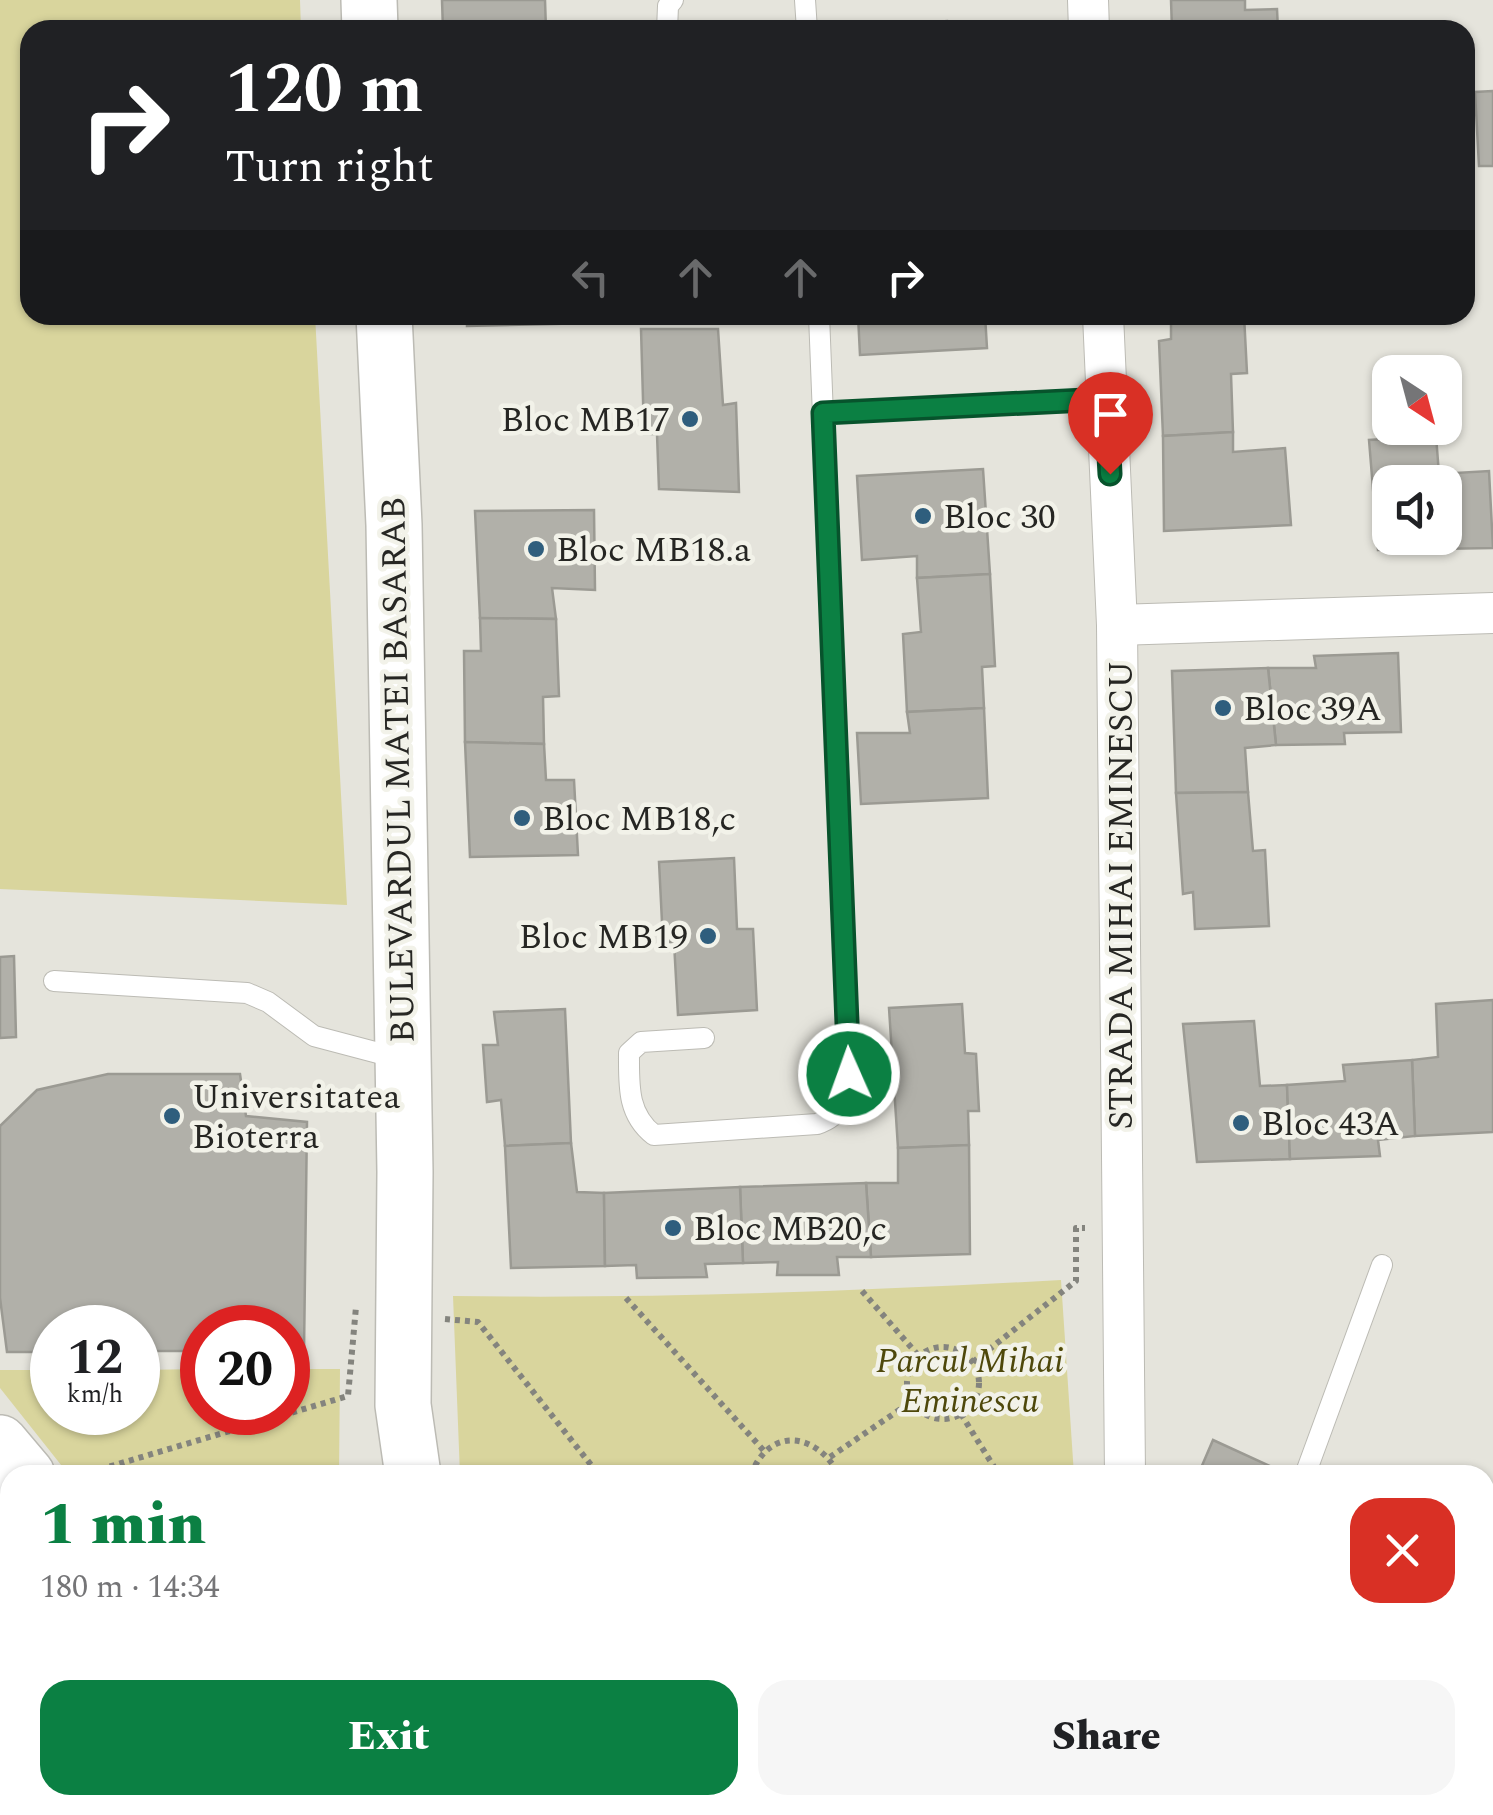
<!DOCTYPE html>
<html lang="en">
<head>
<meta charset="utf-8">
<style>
	:root { --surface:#fff; --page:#f6f6f6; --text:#202124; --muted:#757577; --accent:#0b8043 }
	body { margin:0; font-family:Spectral,serif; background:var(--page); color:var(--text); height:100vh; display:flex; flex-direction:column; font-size:38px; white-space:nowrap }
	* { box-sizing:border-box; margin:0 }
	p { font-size:32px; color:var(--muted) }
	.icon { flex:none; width:55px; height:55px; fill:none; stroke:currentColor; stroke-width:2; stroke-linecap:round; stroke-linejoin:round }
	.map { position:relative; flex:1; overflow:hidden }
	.details { position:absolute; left:0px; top:1465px; width:1495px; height:350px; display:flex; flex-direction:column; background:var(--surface); border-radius:30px 30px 0 0; box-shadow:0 2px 8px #0004 }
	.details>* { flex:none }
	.hud { position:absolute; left:20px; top:20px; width:1455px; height:305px; border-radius:30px; box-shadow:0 2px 8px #0004; background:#202124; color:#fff; overflow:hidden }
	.needle { width:65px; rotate:144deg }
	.tools { position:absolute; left:1372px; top:355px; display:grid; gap:20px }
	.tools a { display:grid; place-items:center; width:90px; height:90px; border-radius:20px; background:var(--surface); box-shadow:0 2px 8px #0004; font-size:50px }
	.speed { position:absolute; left:30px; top:1305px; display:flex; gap:20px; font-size:50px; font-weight:700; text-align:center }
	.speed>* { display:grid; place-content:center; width:130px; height:130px; border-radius:50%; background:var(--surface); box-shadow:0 2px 8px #0004; line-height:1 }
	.speed small { font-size:25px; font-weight:400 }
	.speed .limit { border:15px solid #d22; background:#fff; color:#111 }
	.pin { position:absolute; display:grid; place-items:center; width:85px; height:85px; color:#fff; margin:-102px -42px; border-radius:50% 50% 50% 0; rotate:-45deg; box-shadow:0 0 10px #0007 }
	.pin .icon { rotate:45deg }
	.me { position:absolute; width:110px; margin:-55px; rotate:358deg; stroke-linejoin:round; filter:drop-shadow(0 0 8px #0008) }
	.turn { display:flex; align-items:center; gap:35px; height:210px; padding:0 40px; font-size:45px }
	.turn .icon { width:130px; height:130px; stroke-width:2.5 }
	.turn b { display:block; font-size:70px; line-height:85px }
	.lanes { display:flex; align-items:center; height:95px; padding:0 40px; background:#0003; justify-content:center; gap:50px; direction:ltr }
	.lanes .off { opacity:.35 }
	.round { display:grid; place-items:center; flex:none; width:105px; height:105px; border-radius:30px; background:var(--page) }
	.overview { display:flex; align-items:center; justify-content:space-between; height:170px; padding:0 40px }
	h1 { font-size:60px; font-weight:800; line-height:75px; color:var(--accent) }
	.action { display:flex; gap:20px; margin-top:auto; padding:20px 40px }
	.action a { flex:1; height:115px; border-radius:30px; background:var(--accent); color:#fff; font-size:40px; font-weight:800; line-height:115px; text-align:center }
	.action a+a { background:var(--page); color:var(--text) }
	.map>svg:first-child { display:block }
</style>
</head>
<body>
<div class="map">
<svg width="1493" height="1815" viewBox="0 0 1493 1815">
	<rect width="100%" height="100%" fill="#e5e4dc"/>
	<g fill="#d9d59d">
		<path d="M0,0H300L301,30H30V315H315L347,905L0,889Z"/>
		<path d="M1061,1280L1074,1475H460L453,1296C656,1299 858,1291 1061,1280Z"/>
		<path d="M202,1369V1412H288V1369H340L339,1475H69L0,1388V1370H52V1412H138V1370Z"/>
		<path d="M489,1805H741L745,1815H483Z"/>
		<path d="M848,1805H930L923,1815H853Z"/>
	</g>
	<g fill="#b1b0a9" stroke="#9b9a93" stroke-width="2.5" fill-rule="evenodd">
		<path d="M442,0H545L546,30H443Z"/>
		<path d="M1171,0H1245V10L1277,9L1278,30H1172Z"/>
		<path d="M947,21L948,30H829V29Z"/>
		<path d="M1493,91V166H1479L1475,92Z"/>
		<path d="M467,315H592L593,323L467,326Z"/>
		<path d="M858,315H985L987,348L860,355Z"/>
		<path d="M1171,315H1244L1247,373L1231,374L1233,432L1163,436L1159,341L1171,339Z"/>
		<path d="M641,329H718L723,405L736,403L739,492L659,489L657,434H644Z"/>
		<path d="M1233,432V452L1285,448L1291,525L1164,531L1163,436Z"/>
		<path d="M1436,436L1439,474L1489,471L1493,548L1378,550L1369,440ZM1390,482H1445V538H1390Z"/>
		<path d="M983,469L990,574L917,578V556L862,560L857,476Z"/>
		<path d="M594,510L595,590L552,588L556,619L480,618L475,511Z"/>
		<path d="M990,574L995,666L982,667L984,708L907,712L903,634L921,632L917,578Z"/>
		<path d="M480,618L556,619L559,696L543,697L544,744L465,742L464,651H481Z"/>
		<path d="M1398,653L1401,732L1344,733L1345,744L1276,745L1268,668H1316L1314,656Z"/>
		<path d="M1268,668L1276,745L1245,748L1248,792L1176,793L1172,671Z"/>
		<path d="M984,708L988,798L861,804L857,733H910L907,712Z"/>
		<path d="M465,742L544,744L546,780H574L578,855L470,857Z"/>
		<path d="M1248,792L1253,851L1265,850L1269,926L1195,929L1193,892L1183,894L1176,793Z"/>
		<path d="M734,858L737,929H753L757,1010L678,1015L674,942H663L659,862Z"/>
		<path d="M14,956L16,1037L0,1038V957Z"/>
		<path d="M1493,1000V1132L1415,1136L1412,1060L1438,1057L1436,1004Z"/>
		<path d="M962,1004L965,1053L976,1054L979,1111H968L969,1145L898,1148L889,1008Z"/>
		<path d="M565,1009L571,1143L505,1146L501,1100L487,1102L483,1045H498L494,1012Z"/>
		<path d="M1254,1021L1260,1086L1287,1085L1290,1159L1197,1162L1183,1024Z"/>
		<path d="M1412,1060L1415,1136L1378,1140L1380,1156L1290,1159L1287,1085L1345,1081L1343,1065Z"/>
		<path d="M108,1074H240L246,1116L307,1122L304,1351H288V1328H202V1351H138V1328H52V1352H7L0,1298V1126L37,1090Z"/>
		<path d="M571,1143L577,1192L604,1193L605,1266L511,1268L505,1146Z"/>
		<path d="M969,1145L970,1254L871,1257L866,1183H898V1148Z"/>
		<path d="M866,1183L871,1257H837L839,1275H777L778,1262L743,1263L740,1187Z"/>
		<path d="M740,1187L743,1263L705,1264L707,1277L637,1278L636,1265L605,1266L604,1193Z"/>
		<path d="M1213,1440L1270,1466L1266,1475H1198Z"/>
	</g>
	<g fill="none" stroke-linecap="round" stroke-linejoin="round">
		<g stroke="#bcbbb4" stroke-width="22">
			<g id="service">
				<path d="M805,0L807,30"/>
				<path d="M667,30L668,6L673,0"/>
				<path d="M823,413L1107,399"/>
				<path d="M54,981L247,993L268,1002L314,1036L401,1059"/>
				<path d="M704,1038L641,1042L629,1053C629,1085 627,1114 654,1135L817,1124C843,1115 845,1100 849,1075L819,315"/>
				<path d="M1305,1475L1382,1265"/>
				<path d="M62,1815L78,1805"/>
				<path d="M1189,1815L1192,1805"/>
			</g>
		</g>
		<g stroke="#bcbbb4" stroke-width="42">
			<g id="minor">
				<path d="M1088,0L1089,30"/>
				<path d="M1103,315L1117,625L1125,1475"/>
				<path d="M1117,625L1493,613"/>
				<path d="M1485,1786L1493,1791"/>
				<path d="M980,1815L988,1805"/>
			</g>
		</g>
		<g stroke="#bcbbb4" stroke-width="58">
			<g id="primary">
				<path d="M369,0L370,30"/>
				<path d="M384,315L394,525L405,1172L403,1405L413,1475"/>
			</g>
		</g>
		<g stroke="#bcbbb4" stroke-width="58">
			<g id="trunk">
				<path d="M0,1443L27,1475"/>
				<path d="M0,1503L10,1515"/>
				<path d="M251,1805L254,1815"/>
				<path d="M788,1805L793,1815"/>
				<path d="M432,1815L434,1805"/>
			</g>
		</g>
		<g stroke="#84847e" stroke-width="6" stroke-dasharray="5 5" stroke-linecap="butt">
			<path d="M862,1291L918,1355"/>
			<path d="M626,1298L765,1452"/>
			<path d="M445,1319L478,1322L599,1475"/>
			<circle cx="943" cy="1383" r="36"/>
			<path d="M973,1362L1076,1281V1228H1085"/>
			<path d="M961,1414L999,1475"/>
			<path d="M830,1457L911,1402"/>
			<path d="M81,1475L348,1396L356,1307"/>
			<path d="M601,1475L617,1469L630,1475"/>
			<path d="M751,1475C769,1426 817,1432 839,1475"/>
		</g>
		<use href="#service" stroke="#fff" stroke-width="20"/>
		<use href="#minor" stroke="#fff" stroke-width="40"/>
		<use href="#primary" stroke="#fff" stroke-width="55"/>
		<use href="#trunk" stroke="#fff" stroke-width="55"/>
	</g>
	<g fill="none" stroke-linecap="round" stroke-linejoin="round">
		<g stroke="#07532c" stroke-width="25">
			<path id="route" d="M849,1074L823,413L1106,399L1110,474"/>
		</g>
		<use href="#route" stroke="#0b8043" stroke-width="18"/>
	</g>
	<g fill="#2f5e7d" stroke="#f2f2e9" stroke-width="4">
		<circle cx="690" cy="419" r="10"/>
		<circle cx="923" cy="516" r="10"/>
		<circle cx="536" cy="549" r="10"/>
		<circle cx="1223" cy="708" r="10"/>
		<circle cx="522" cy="818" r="10"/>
		<circle cx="708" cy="936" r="10"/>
		<circle cx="172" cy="1116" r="10"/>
		<circle cx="1241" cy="1123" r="10"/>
		<circle cx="673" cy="1228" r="10"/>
	</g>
	<g text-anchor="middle" stroke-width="9" stroke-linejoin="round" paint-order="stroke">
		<g font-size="35" fill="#262623" stroke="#f2f2e9" text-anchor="start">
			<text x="670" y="431" text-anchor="end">Bloc MB17</text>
			<text x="943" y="528">Bloc 30</text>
			<text x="556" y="561">Bloc MB18.a</text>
			<text x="1243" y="720">Bloc 39A</text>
			<text x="542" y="830">Bloc MB18,c</text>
			<text x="688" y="948" text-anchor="end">Bloc MB19</text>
			<text x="192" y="1108">Universitatea<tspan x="192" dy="40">Bioterra</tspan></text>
			<text x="1261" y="1135">Bloc 43A</text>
			<text x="693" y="1240">Bloc MB20,c</text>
		</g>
		<g font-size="35" fill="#262623" stroke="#f2f2e9">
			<text transform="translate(397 770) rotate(-91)" y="12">BULEVARDUL MATEI BASARAB</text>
			<text transform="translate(1120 895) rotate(-90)" y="12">STRADA MIHAI EMINESCU</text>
		</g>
		<g font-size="35" font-style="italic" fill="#4e480b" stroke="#f2f2e9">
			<text x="970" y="1372">Parcul Mihai<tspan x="970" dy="40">Eminescu</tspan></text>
		</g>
	</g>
</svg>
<div class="tools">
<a><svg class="needle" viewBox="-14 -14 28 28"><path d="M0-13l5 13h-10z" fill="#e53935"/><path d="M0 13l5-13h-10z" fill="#757577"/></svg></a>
<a><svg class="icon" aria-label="sound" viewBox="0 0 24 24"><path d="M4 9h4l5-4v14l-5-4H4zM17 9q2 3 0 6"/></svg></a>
</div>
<div class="speed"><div>12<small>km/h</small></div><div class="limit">20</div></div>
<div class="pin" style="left:1110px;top:474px;background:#d93025"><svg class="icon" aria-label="arrive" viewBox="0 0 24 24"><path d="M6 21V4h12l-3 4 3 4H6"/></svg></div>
<svg class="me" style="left:849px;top:1074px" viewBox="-20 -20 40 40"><circle r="17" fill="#0b8043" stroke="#fff" stroke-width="3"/><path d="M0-11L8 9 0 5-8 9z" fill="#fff"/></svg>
<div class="hud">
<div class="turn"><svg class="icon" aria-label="right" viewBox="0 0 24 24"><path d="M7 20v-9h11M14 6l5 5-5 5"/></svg><div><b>120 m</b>Turn right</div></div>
<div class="lanes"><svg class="icon off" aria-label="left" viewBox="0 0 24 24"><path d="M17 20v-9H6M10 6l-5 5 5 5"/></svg><svg class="icon off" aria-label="ahead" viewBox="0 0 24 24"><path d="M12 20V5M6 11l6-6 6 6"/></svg><svg class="icon off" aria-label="ahead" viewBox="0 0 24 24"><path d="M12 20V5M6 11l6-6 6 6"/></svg><svg class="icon" aria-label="right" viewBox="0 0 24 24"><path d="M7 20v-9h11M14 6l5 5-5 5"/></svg></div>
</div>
<section class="details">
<div class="overview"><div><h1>1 min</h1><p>180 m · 14:34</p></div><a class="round" style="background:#d93025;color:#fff"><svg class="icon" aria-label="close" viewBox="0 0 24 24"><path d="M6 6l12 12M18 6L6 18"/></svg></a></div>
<div class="action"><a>Exit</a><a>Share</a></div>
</section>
</div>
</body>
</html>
